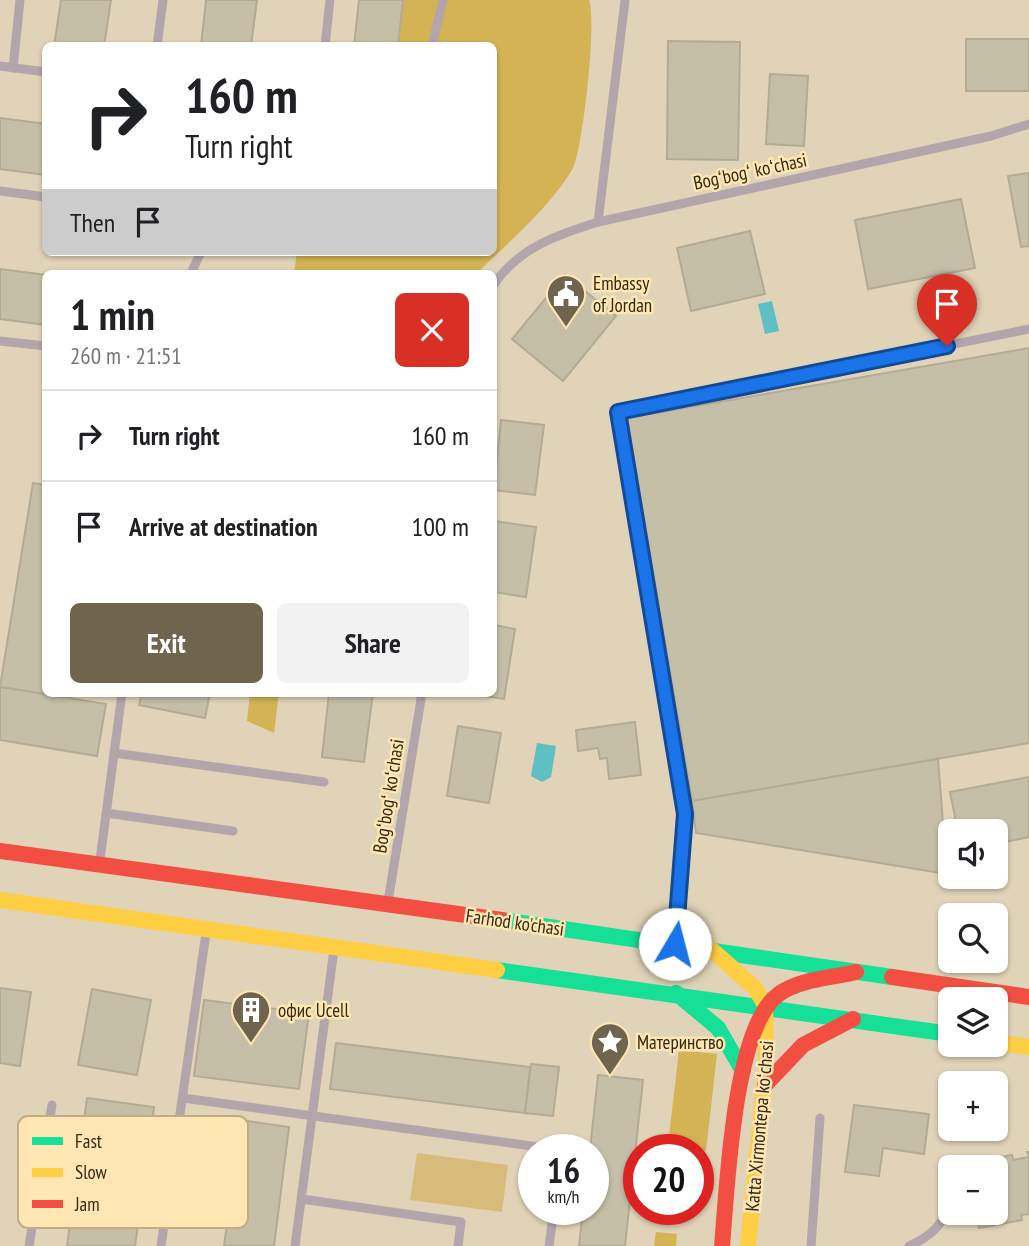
<!DOCTYPE html>
<html lang="en">
<head>
<meta charset="utf-8">
<style>
	:root { --surface:#fff; --page:#f2f2f2; --text:#202124; --muted:#757577; --line:#e0e0e0; --accent:#6f644d }
	body { margin:0; font-family:"PT Sans Narrow",sans-serif; background:var(--page); color:var(--text); height:100vh; display:flex; flex-direction:column; font-size:26px; white-space:nowrap }
	* { box-sizing:border-box; margin:0 }
	p { font-size:23px; color:var(--muted) }
	.icon { flex:none; width:38px; height:38px; fill:none; stroke:currentColor; stroke-width:2; stroke-linecap:round; stroke-linejoin:round }
	.map { position:relative; flex:1; overflow:hidden }
	.details { position:absolute; left:42px; top:270px; width:455px; height:427px; display:flex; flex-direction:column; background:var(--surface); border-radius:10px; box-shadow:0 2px 5px #0004 }
	.details>* { flex:none }
	.hud { position:absolute; left:42px; top:42px; width:455px; height:214px; border-radius:10px; box-shadow:0 2px 5px #0004; background:#fff; color:var(--text); overflow:hidden }
	.tools { position:absolute; left:938px; top:819px; display:grid; gap:14px }
	.tools a { display:grid; place-items:center; width:70px; height:70px; border-radius:10px; background:var(--surface); box-shadow:0 2px 5px #0004; font-size:35px }
	.speed { position:absolute; left:518px; top:1134px; display:flex; gap:14px; font-size:35px; font-weight:700; text-align:center }
	.speed>* { display:grid; place-content:center; width:91px; height:91px; border-radius:50%; background:var(--surface); box-shadow:0 2px 5px #0004; line-height:1 }
	.speed small { font-size:18px; font-weight:400 }
	.speed .limit { border:10px solid #d22; background:#fff; color:#111 }
	.pin { position:absolute; display:grid; place-items:center; width:60px; height:60px; color:#fff; margin:-72px -30px; border-radius:50% 50% 50% 0; rotate:-45deg; box-shadow:0 0 7px #0007 }
	.pin .icon { rotate:45deg }
	.me { position:absolute; width:77px; margin:-38px; rotate:8deg; stroke-linejoin:round; filter:drop-shadow(0 0 5px #0008) }
	.turn { display:flex; align-items:center; gap:24px; height:147px; padding:0 28px; font-size:32px }
	.turn .icon { width:91px; height:91px; stroke-width:2.5 }
	.turn b { display:block; font-size:49px; line-height:60px }
	.then { display:flex; align-items:center; height:66px; padding:0 28px; background:#0003; gap:14px; font-size:26px }
	.round { display:grid; place-items:center; flex:none; width:74px; height:74px; border-radius:10px; background:var(--page) }
	.headline { display:flex; align-items:center; justify-content:space-between; height:119px; padding:0 28px }
	h1 { font-size:42px; font-weight:700; line-height:52px }
	.button { display:flex; gap:14px; margin-top:auto; padding:14px 28px }
	.button a { flex:1; height:80px; border-radius:10px; background:var(--accent); color:#fff; font-size:28px; font-weight:700; line-height:80px; text-align:center }
	.button a+a { background:var(--page); color:var(--text) }
	ul { padding:0; list-style:none }
	li { display:flex; align-items:center; gap:21px; height:91px; padding:0 28px; border-top:2px solid var(--line) }
	li div { flex:1 }
	li b { display:block; font-size:26px }
	li em { font-style:normal }
	.map>svg:first-child { display:block }
</style>
</head>
<body>
<div class="map">
<svg width="1029" height="1246" viewBox="0 0 1029 1246">
	<rect width="100%" height="100%" fill="#e0d3b7"/>
	<path fill="#d8bb7a" d="M417,1153L508,1165L502,1212L410,1200Z"/>
	<g fill="#d3b353">
		<path d="M403,0H589C597,19 583,152 572,170C548,209 510,241 477,273H294L297,252H494V46L398,45Z"/>
		<path d="M250,693H279L274,733L247,721Z"/>
		<path d="M679,1050L717,1054L706,1151L668,1146Z"/>
		<path d="M656,1232L677,1234L676,1246H654Z"/>
	</g>
	<g fill="#5ec0c2">
		<path d="M772,301L779,331L765,334L758,304Z"/>
		<path d="M537,743L556,746L551,777L542,782L531,776Z"/>
	</g>
	<g fill="#c5bfa8" stroke="#b2ac95" stroke-width="2">
		<path d="M61,0H111L104,46H54Z"/>
		<path d="M206,0H257L251,46H201Z"/>
		<path d="M359,0H403L398,46H354Z"/>
		<rect x="966" y="39" width="63" height="52"/>
		<path d="M668,41L740,42L738,160L667,159Z"/>
		<path d="M770,74L808,76L804,146L766,144Z"/>
		<path d="M0,118L46,124V175L0,169Z"/>
		<path d="M1029,173V246L1021,247L1008,176Z"/>
		<path d="M961,199L975,268L868,289L855,220Z"/>
		<path d="M750,231L765,294L691,311L677,248Z"/>
		<path d="M0,269L46,275V325L0,319Z"/>
		<path d="M565,275L616,316L563,381L512,339Z"/>
		<path d="M1029,348V743L692,801L627,418Z"/>
		<path d="M501,420L544,425L535,495L494,490Z"/>
		<path d="M33,483L46,485L44,694L0,687Z"/>
		<path d="M494,521L536,527L526,597L494,592Z"/>
		<path d="M494,625L515,629L504,699L466,693H494Z"/>
		<path d="M0,687L106,704L97,756L0,740Z"/>
		<path d="M142,693H210L205,718L139,705Z"/>
		<path d="M329,693H373L364,762L322,757Z"/>
		<path d="M635,722L641,775L609,779L607,758L600,759L598,748L578,751L576,730Z"/>
		<path d="M458,726L501,733L489,803L447,796Z"/>
		<path d="M938,759L947,874L696,833L692,801Z"/>
		<path d="M1029,777V837L996,844V831H958L950,792Z"/>
		<path d="M0,988L31,992L20,1066L0,1063Z"/>
		<path d="M92,989L151,1000L137,1075L78,1065Z"/>
		<path d="M204,1000L309,1013L299,1089L194,1076Z"/>
		<path d="M336,1043L530,1067L525,1113L330,1089Z"/>
		<path d="M531,1064L559,1067L553,1116L525,1113Z"/>
		<path d="M598,1075L643,1080L625,1246H579L583,1209H593V1150H590Z"/>
		<path d="M87,1098L154,1107L135,1246H67Z"/>
		<path d="M854,1105L929,1114L924,1154L883,1148L879,1176L845,1172Z"/>
		<path d="M241,1120L289,1127L274,1246H224Z"/>
		<path d="M1027,1152H1029V1214L1021,1215L1022,1220L979,1228L976,1213H996V1167H968L967,1163L1012,1155L1013,1160L1029,1157Z"/>
	</g>
	<g fill="none" stroke-linecap="round" stroke-linejoin="round">
		<g stroke="#b2a6ac" stroke-width="9">
			<path d="M157,46L163,0"/>
			<path d="M325,46L330,0"/>
			<path d="M432,46L443,0"/>
			<path d="M0,66L46,72"/>
			<path d="M13,68L20,0"/>
			<path d="M0,191L46,197"/>
			<path d="M598,222L625,0"/>
			<path d="M191,273L201,252"/>
			<path d="M494,284C520,247 557,235 598,222L991,136L1029,124"/>
			<path d="M0,341L46,346"/>
			<path d="M114,753L324,782"/>
			<path d="M106,813L233,831"/>
			<path d="M100,860L122,693"/>
			<path d="M388,902L422,693"/>
			<path d="M675,943L685,814L618,412L1029,329"/>
			<path d="M183,1098L561,1150"/>
			<path d="M302,1199L461,1222L458,1246"/>
			<path d="M29,1246L52,1105"/>
			<path d="M161,1246L206,933"/>
			<path d="M295,1246L334,949"/>
			<path d="M549,1246L554,1209"/>
			<path d="M811,1246L820,1118"/>
			<path d="M909,1246C952,1227 948,1206 949,1165"/>
		</g>
		<g stroke="#16e098" stroke-width="16">
			<path d="M502,920L892,977"/>
			<path d="M497,970L950,1034"/>
			<path d="M676,993L718,1028L743,1071"/>
		</g>
		<g stroke="#ffcf43" stroke-width="16">
			<path d="M0,900L497,970"/>
			<path d="M712,950L755,988L765,1005L766,1066L748,1246"/>
			<path d="M996,1042L1029,1047"/>
		</g>
		<g stroke="#f24e42" stroke-width="16">
			<path d="M0,851L502,920"/>
			<path d="M892,977L1029,997"/>
			<path d="M765,1085L803,1045L853,1019"/>
			<path d="M722,1246C727,1191 733,1026 779,994C799,979 832,978 856,972"/>
		</g>
	</g>
	<g fill="none" stroke-linecap="round" stroke-linejoin="round">
		<g stroke="#114b97" stroke-width="18">
			<path id="route" d="M675,944L685,814L618,412L947,346"/>
		</g>
		<use href="#route" stroke="#1a73e8" stroke-width="12"/>
	</g>
	<defs>
		<g id="civic-pin" transform="scale(2.0125)"><path d="M0 17L-7.5 6A9.5 9.5 0 1 1 7.5 6Z" fill="#6f644d" stroke="#ffe6b3"/><path d="M-.6-6.5H3V-4.5H.6V-3L4-1V1h2V6H-6V1h2V-1L-.6-3ZM-1.2 2.5V6h2.4V2.5Z" fill="#fff"/></g>
		<g id="building-pin" transform="scale(2.0125)"><path d="M0 17L-7.5 6A9.5 9.5 0 1 1 7.5 6Z" fill="#6f644d" stroke="#ffe6b3"/><path d="M-4-6H4V6H1V3H-1V6H-4ZM-2.5-4.3h1.7v1.8h-1.7ZM.8-4.3h1.7v1.8H.8ZM-2.5-1h1.7V.8h-1.7ZM.8-1h1.7V.8H.8Z" fill="#fff"/></g>
		<g id="sight-pin" transform="scale(2.0125)"><path d="M0 17L-7.5 6A9.5 9.5 0 1 1 7.5 6Z" fill="#6f644d" stroke="#ffe6b3"/><path d="M0-6L1.8-2.2L6-1.7L2.9 1.2L3.7 5.4L0 3.3L-3.7 5.4L-2.9 1.2L-6-1.7L-1.8-2.2Z" fill="#fff"/></g>
	</defs>
	<g fill-rule="evenodd">
		<use href="#civic-pin" x="566" y="294"/>
		<use href="#building-pin" x="251" y="1010"/>
		<use href="#sight-pin" x="610" y="1042"/>
	</g>
	<g text-anchor="middle" stroke-width="5" stroke-linejoin="round" paint-order="stroke">
		<g font-size="19" fill="#322814" stroke="#ffe6b3">
			<text transform="translate(750 171) rotate(-12)" y="7">Bogʻbogʻ koʻchasi</text>
			<text transform="translate(388 796) rotate(-81)" y="7">Bogʻbogʻ koʻchasi</text>
			<text transform="translate(515 922) rotate(8)" y="7">Farhod ko'chasi</text>
			<text transform="translate(759 1126) rotate(-85)" y="7">Katta Xirmontepa koʻchasi</text>
		</g>
		<g font-size="19" fill="#322814" stroke="#ffe6b3" text-anchor="start">
			<text x="593" y="290">Embassy<tspan x="593" dy="22">of Jordan</tspan></text>
			<text x="278" y="1017">офис Ucell</text>
			<text x="637" y="1049">Материнство</text>
		</g>
	</g>
	<rect x="18" y="1116" width="230" height="112" rx="10" fill="#ffe6b3" stroke="#c2ad83" stroke-width="2"/>
	<rect x="32" y="1137" width="31" height="8" fill="#16e098"/>
	<rect x="32" y="1168" width="31" height="9" fill="#ffcf43"/>
	<rect x="32" y="1200" width="31" height="8" fill="#f24e42"/>
	<g font-size="19" fill="#322814">
		<text x="75" y="1148">Fast</text>
		<text x="75" y="1179">Slow</text>
		<text x="75" y="1211">Jam</text>
	</g>
</svg>
<div class="tools">
<a><svg class="icon" aria-label="sound" viewBox="0 0 24 24"><path d="M4 9h4l5-4v14l-5-4H4zM17 9q2 3 0 6"/></svg></a>
<a><svg class="icon" aria-label="search" viewBox="0 0 24 24"><circle cx="10" cy="10" r="6"/><path d="M15 15l6 6"/></svg></a>
<a><svg class="icon" aria-label="layers" viewBox="0 0 24 24"><path d="M12 4l9 5-9 5-9-5zM3 14l9 5 9-5"/></svg></a>
<a>+</a>
<a>−</a>
</div>
<div class="speed"><div>16<small>km/h</small></div><div class="limit">20</div></div>
<div class="pin" style="left:947px;top:346px;background:#d93025"><svg class="icon" aria-label="arrive" viewBox="0 0 24 24"><path d="M6 21V4h12l-3 4 3 4H6"/></svg></div>
<svg class="me" style="left:675px;top:944px" viewBox="-20 -20 40 40"><circle r="19" fill="#fff"/><path d="M0-13L10 11 0 6-10 11z" fill="#1a73e8"/></svg>
<div class="hud">
<div class="turn"><svg class="icon" aria-label="right" viewBox="0 0 24 24"><path d="M7 20v-9h11M14 6l5 5-5 5"/></svg><div><b>160 m</b>Turn right</div></div>
<div class="then">Then<svg class="icon" aria-label="arrive" viewBox="0 0 24 24"><path d="M6 21V4h12l-3 4 3 4H6"/></svg></div>
</div>
<section class="details">
<div class="headline"><div><h1>1 min</h1><p>260 m · 21:51</p></div><a class="round" style="background:#d93025;color:#fff"><svg class="icon" aria-label="close" viewBox="0 0 24 24"><path d="M6 6l12 12M18 6L6 18"/></svg></a></div>
<ul>
<li><svg class="icon" aria-label="right" viewBox="0 0 24 24"><path d="M7 20v-9h11M14 6l5 5-5 5"/></svg><div><b>Turn right</b></div><em>160 m</em></li>
<li><svg class="icon" aria-label="arrive" viewBox="0 0 24 24"><path d="M6 21V4h12l-3 4 3 4H6"/></svg><div><b>Arrive at destination</b></div><em>100 m</em></li>
</ul>
<div class="button"><a>Exit</a><a>Share</a></div>
</section>
</div>
</body>
</html>
